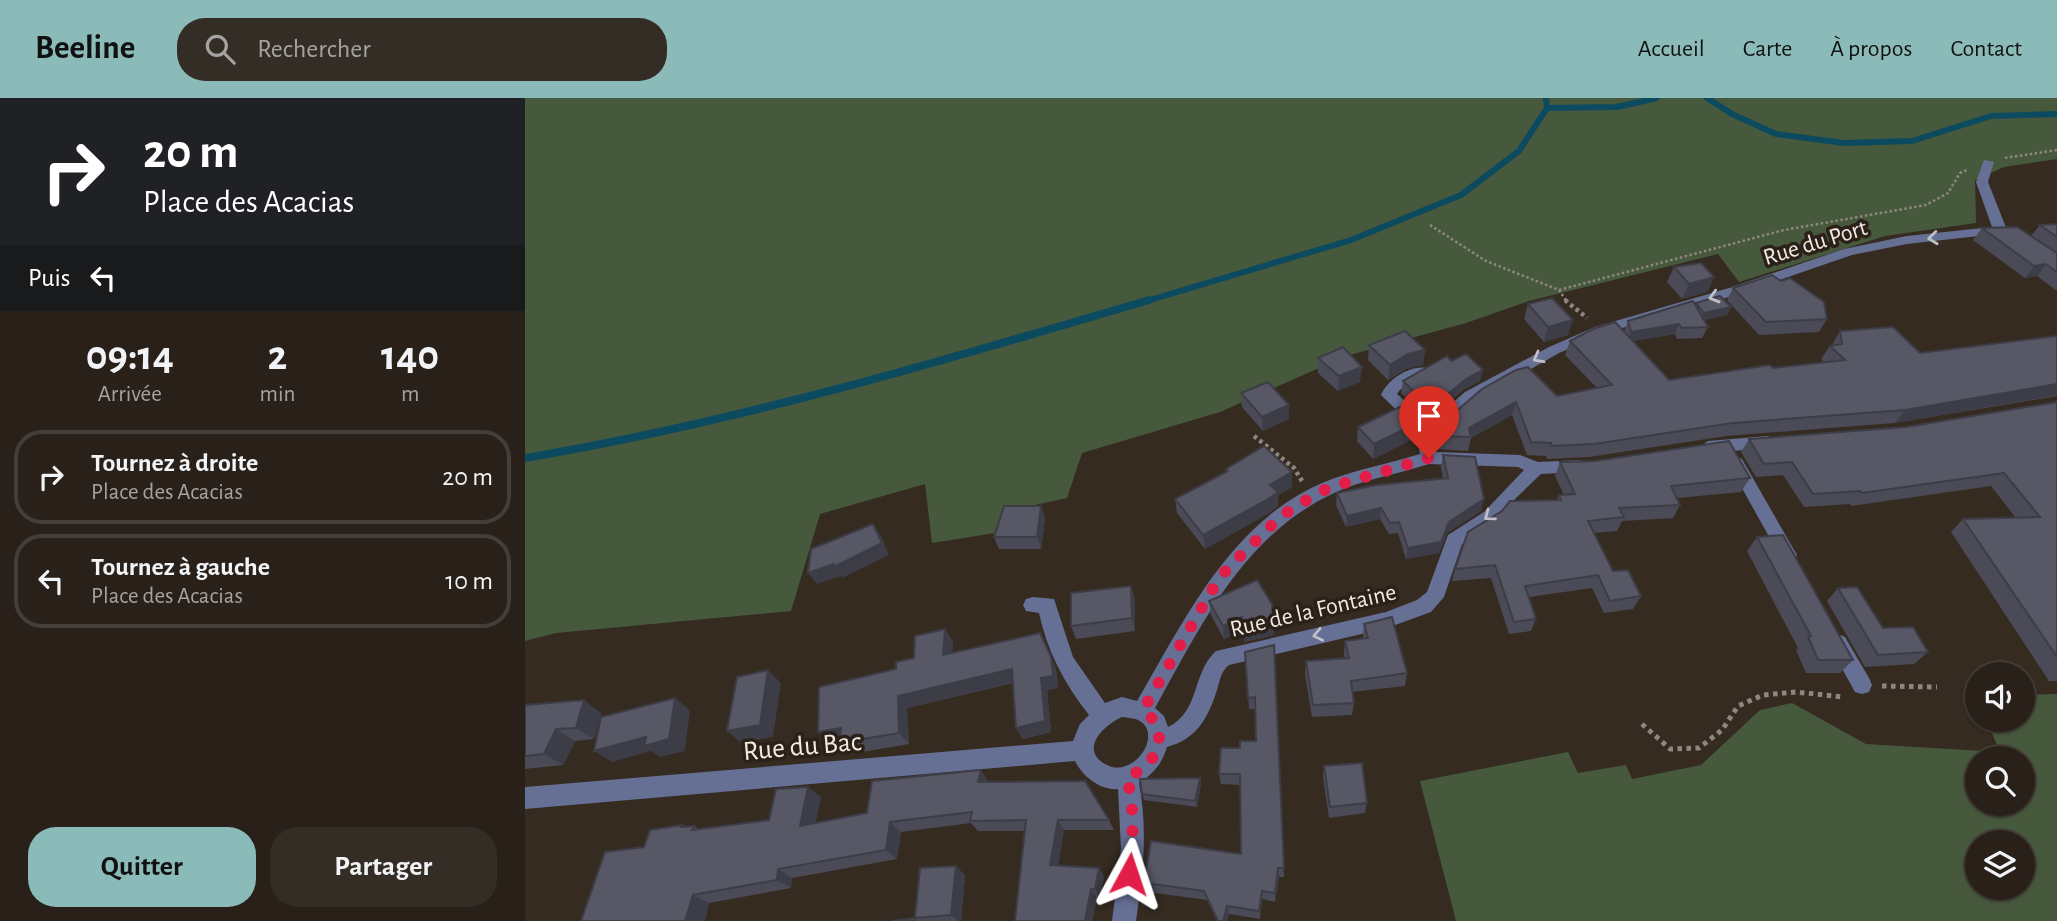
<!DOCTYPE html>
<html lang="fr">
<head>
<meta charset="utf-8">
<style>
	:root { --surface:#282019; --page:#342d26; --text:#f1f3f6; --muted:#a5a3a2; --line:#443e38; --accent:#8bbbb9 }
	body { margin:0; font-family:"Alegreya Sans",sans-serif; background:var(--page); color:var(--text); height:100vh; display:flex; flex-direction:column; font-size:26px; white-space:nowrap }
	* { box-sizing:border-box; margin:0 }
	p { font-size:23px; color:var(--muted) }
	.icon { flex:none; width:38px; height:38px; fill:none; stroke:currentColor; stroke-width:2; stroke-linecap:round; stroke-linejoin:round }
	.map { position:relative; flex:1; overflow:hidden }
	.details { display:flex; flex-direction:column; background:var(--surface); width:525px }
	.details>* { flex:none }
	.banner { background:#202124; color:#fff; overflow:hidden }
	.fabs { position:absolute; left:1440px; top:564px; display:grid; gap:14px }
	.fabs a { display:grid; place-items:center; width:70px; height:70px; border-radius:50%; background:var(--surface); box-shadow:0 2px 5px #0004,0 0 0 2px var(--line); font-size:35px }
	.pin { position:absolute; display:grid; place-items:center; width:60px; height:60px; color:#fff; margin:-72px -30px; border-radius:50% 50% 50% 0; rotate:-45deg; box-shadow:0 0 7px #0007 }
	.pin .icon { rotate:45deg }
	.me { position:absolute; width:77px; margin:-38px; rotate:5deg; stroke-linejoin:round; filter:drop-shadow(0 0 5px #0008) }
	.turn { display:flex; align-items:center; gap:24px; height:147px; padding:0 28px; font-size:32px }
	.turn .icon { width:91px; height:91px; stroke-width:2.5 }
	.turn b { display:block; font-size:49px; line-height:60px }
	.then { display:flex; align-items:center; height:66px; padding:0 28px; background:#0003; gap:14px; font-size:26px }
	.eta { display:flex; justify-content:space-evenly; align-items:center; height:119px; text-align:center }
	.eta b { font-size:42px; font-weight:700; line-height:49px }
	.button { display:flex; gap:14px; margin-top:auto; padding:14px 28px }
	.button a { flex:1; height:80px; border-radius:28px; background:var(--accent); color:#111; font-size:28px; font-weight:700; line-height:80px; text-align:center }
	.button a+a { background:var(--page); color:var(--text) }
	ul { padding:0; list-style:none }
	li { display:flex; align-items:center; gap:21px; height:94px; margin:0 14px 10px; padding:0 14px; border:4px solid var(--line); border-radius:28px }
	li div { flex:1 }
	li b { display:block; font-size:26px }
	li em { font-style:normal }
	header { display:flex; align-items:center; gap:42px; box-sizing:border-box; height:98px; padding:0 35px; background:var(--accent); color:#111 }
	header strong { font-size:33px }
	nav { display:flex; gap:38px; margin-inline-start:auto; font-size:24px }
	.search { width:490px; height:63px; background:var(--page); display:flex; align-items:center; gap:18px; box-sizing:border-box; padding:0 24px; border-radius:28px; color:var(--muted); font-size:26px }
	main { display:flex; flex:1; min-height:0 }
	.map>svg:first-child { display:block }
</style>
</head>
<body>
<header>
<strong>Beeline</strong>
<div class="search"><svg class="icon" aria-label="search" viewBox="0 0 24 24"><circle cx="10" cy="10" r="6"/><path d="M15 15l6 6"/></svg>Rechercher</div>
<nav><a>Accueil</a><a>Carte</a><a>À propos</a><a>Contact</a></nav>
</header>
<main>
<section class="details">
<div class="banner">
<div class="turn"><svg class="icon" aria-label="right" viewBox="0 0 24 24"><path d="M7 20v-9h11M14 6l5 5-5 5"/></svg><div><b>20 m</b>Place des Acacias</div></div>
<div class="then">Puis<svg class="icon" aria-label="left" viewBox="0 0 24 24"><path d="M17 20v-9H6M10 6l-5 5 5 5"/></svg></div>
</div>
<div class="eta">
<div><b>09:14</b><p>Arrivée</p></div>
<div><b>2</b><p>min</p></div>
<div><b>140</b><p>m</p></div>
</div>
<ul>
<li><svg class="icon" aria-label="right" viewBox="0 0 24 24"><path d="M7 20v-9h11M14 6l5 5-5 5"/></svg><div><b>Tournez à droite</b><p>Place des Acacias</p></div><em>20 m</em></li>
<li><svg class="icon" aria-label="left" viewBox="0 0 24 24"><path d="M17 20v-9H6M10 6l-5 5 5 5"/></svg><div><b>Tournez à gauche</b><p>Place des Acacias</p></div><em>10 m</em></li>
</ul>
<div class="button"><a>Quitter</a><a>Partager</a></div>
</section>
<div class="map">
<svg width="1532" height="823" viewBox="0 0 1532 823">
	<rect width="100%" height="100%" fill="#352b21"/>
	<g fill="#47593d" fill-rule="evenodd">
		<path d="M0,0H1532V61L1479,69L1450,82L1451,125L1360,138L1214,184L1193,156L1004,203L941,225L821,258L695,314L557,355L542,400L482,413L470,435L407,445L400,386L295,416L266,513L31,535L0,543Z"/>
		<path d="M1532,596V823H931L895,683L1043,654L1053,675L1101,667L1107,681L1176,667L1235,612L1267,605L1341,646L1475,654L1461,621H1498V597ZM1452,660H1498V705H1452ZM1452,744H1498V789H1452Z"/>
	</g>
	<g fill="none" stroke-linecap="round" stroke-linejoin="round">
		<g stroke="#0c4a60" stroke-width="6">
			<path d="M1182,0L1207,16L1251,36L1319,45L1387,43L1466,18L1532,16"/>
			<path d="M1022,10L1092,9L1132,0"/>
			<path d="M618,204L826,142L936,97L994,53L1022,10L1021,0"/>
		</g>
		<path stroke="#0c4a60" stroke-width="8" d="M0,360C212,324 418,263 624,202"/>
		<g stroke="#8f877f" stroke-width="2.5" stroke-dasharray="2.5 2.5" stroke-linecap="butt">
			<path d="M1480,60L1532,52"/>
			<path d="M905,127L961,163L1034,192L1042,204"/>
			<path d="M1034,192L1259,132L1401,107L1423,95L1435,75L1442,72"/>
		</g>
		<g stroke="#8f877f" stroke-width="4.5" stroke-dasharray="3.5 3.5" stroke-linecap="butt">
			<path d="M1040,202L1062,220"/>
			<path d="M729,338L769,370L777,383"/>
		</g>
		<g stroke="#8f877f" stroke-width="5" stroke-dasharray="4.5 4.5" stroke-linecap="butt">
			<path d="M1357,588L1412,589"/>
			<path d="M1117,626L1145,651L1174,650L1197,632L1213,608L1238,597L1271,594L1318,599"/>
		</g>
		<g fill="#666f94" fill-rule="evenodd">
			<path d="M1459,62L1469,64L1463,84L1482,132L1481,135L1382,146L1327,157L1214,196L1080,235L1034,255L952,302L910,338L911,354L995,357L1013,364L1055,362L1063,368L1055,374L1016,376L991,400L971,424L937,446L919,499L906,514L862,530L704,567C696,573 695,582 692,592C683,620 672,641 642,649C637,666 628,676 614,685C623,731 618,777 611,823H587L596,751L593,691C576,693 557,678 550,663L0,711V689L548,643L555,626L564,617C540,587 522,553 514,515L501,513L498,507L501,501L508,499L529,501L548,559L580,605L597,599L612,603C660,521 705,425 797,385C827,372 863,366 895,356L892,341L895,335L856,297C863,281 885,267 902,270L905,274C896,284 880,283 872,296L904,325L940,294L1024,249L1070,229L1204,190L1319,151L1382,138L1467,129L1451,84ZM904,366L993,369L999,372L959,414L923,437L902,494L892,502L861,514L691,553C667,574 675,614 643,629L639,618L630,610C676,528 717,439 807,396C836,382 873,376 904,366ZM597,619C602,620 609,620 613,622C640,635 608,683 580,666C554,651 579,627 597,619Z"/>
			<path d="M1243,338L1251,344L1243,350L1183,355L1175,349L1183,343Z"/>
			<path d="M1211,359L1217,361L1269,452L1272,457L1269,462L1263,464L1257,462L1203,365Z"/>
			<path d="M1313,536L1320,539L1344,580L1347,587L1344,594L1337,596L1330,594L1306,551L1303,545L1306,539Z"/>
		</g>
	</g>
	<g fill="#4b4b57">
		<path d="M1532,126V193L1512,178L1500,180L1448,142L1457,130L1506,138L1515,127Z"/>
		<path d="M1149,169L1189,179L1182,194L1157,201L1142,184Z"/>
		<path d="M1208,190L1302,221L1294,234L1234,237L1202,202Z"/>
		<path d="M1171,205L1206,209L1202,217L1178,222L1183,229L1177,240L1152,241L1150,236L1108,243L1144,282L1299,264L1296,261L1305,248L1307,247L1315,233L1395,255L1532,238V298L1370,325L1201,338L1064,359L1022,361L1021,358L1002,357L987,317L946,340L943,353L913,351L911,342L913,329L957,291L1032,298L1072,290L1040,257L1045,243L1099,234L1103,223L1170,207Z"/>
		<path d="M1003,206L1043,237L1019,244L999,221Z"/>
		<path d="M844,247L900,252L898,267L881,271L863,282L843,262Z"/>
		<path d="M793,260L835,284L813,293L793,275Z"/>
		<path d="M926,263L955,283L938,292L904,321L876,295L878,283Z"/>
		<path d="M716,295L764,307V321L738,333L717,309Z"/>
		<path d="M1532,304V583H1524L1426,434L1438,421L1491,420L1466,388L1326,408L1325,406L1279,409L1258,377L1231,379L1216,354L1224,341L1381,329Z"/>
		<path d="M833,329L892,336L890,340L848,361L832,343Z"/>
		<path d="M918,357L956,413L922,435L914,455L881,461L873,435L864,436L855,421L821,429L811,407L812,395L918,380L916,369Z"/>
		<path d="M1035,364L1225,380L1216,394L1152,400L1155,407L1148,420L1097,423L1092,433L1069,435L1088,473L1116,498L1108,511L1079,515L1067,490L1004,499L1011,521L1006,533L984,536L966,480L927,483L930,471L1032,402L1034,397H1039L1030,378Z"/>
		<path d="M701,371L767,374V389L753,397V408L744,415L680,451L652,415L650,401L701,374Z"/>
		<path d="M516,408L520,420L516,451H474L469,439Z"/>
		<path d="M1232,439L1328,562L1315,575H1281L1271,552L1273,550L1222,453Z"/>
		<path d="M1313,490L1358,530L1403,554L1389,566L1340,569L1302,503Z"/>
		<path d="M610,501V533L551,541L546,528Z"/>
		<path d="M684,503L749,537L719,544L718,533L699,541L686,517Z"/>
		<path d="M839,526L882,575L880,588L827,594L829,605L827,617L787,619L780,576L781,563L820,561L819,556L820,543L838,540Z"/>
		<path d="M420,531L428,544L427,555L515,535L531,571L533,590L522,592L526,634L498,641L491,630L488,585L382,610L384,646L325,656L314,645L315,644L305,646L371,571L389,560Z"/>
		<path d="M749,547L759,779H754L750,804L737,801L735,821L704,816L702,823H692L682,802L623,794L619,785L716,756L715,687L696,686L694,676L715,650L731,643V611H724L720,554Z"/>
		<path d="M0,609L76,615L69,641L50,643L38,667L0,671Z"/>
		<path d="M799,668L842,705L840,715L804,720L798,679Z"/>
		<path d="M456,672L463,684L584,722L589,732H539L533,767L574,770L579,779L575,800H572L567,823L500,733H453L446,725L376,734L372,761L267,780L266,790L184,805L180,823L119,749L157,727L161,729L169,728L174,731L244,722L296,699L290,725L342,715Z"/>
		<path d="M675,680L676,686L672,709L619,702L617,696Z"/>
		<path d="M440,777L436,823H367L390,820Z"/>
	</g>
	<g fill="#3d3d47">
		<path d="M1521,166L1512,178L1500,180L1509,168Z"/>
		<path d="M1189,179L1182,194L1157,201L1164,186Z"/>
		<path d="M1206,209L1202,217L1175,222L1179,215Z"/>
		<path d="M1048,222L1043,237L1019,244L1023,229Z"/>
		<path d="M1154,226L1150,236L1102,244L1106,234Z"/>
		<path d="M900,252L898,267L881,271L863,282L865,267L883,256Z"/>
		<path d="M837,269L835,284L813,293L814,278Z"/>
		<path d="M958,272L955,283L938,292L904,321L906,310L941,281Z"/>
		<path d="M1532,286V297L1370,325L1380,312Z"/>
		<path d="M991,304L987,317L946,340L944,330Z"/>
		<path d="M764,307V321L738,333L737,319Z"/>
		<path d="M894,321L892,336L890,340L848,361L849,346Z"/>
		<path d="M767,374V389L753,397V408L744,415L680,451L678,437L745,387Z"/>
		<path d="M959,401L956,413L922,435L914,455L881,461L883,450Z"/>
		<path d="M516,408L520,420L516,451L512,439Z"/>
		<path d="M856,410L855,421L821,429L822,418Z"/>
		<path d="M348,426L356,438L364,457L317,480L316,478L292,486L283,475Z"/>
		<path d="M606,488L610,501V533L607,520Z"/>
		<path d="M717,519L748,524L749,537L719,544L718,533L699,541L698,528Z"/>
		<path d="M420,531L428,544L426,569L418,557Z"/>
		<path d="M526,559L531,571L533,590L522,592L526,634L498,641L491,630Z"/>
		<path d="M487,571L493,583L382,610L384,646L374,635L373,598Z"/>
		<path d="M243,572L256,585L248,639L216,645L202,633Z"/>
		<path d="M150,600L165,612L160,653L135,659L126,653L87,664L69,653L121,639Z"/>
		<path d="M59,602L76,615L69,641L51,630Z"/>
		<path d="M316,630L326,641L305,646L293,634Z"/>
		<path d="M31,631L50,643L38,667L19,656Z"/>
		<path d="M456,672L463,683L461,695L453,684Z"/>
		<path d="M675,680L676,686L672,709L670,703Z"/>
		<path d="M283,689L296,699L288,738L275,728Z"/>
		<path d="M533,722L539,732L532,776L525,767Z"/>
		<path d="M365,724L376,734L372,761L361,752Z"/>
		<path d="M431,768L440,777L436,823H433L426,817Z"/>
		<path d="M574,770L579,779L575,800L570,791Z"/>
		<path d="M753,770L754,779L750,804V795Z"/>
		<path d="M253,771L267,780L266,790L252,782Z"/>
		<path d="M566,791L572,800L567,823H560Z"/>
		<path d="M737,793V801L735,821L734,813Z"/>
		<path d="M168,797L184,805L180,823H160Z"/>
		<path d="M702,808L704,816L702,823H698Z"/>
	</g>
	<g fill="#575765" stroke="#3d3d47" stroke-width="2">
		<path d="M1532,126V139L1515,127Z"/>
		<path d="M1492,129L1532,155V174L1521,166L1509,168L1457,130Z"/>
		<path d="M1176,165L1189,179L1164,186L1149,169Z"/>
		<path d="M1247,177L1256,183L1265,180L1299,204L1302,221L1241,224L1208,190Z"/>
		<path d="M1195,198L1206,209L1179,215L1171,205Z"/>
		<path d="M1027,200L1048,222L1023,229L1003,206Z"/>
		<path d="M1168,203L1183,229L1157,230L1154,226L1106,234L1103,223Z"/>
		<path d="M1090,224L1144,282L1245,267L1248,270L1320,262L1305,248L1317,246L1315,233L1368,229L1395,255L1532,238V286L1380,312L1208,325L1069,346L1027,348L1026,345L1006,344L991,304L944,330L946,339L916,338L913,329L957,291L991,272L1003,269L1032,298L1087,287L1045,243L1068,231Z"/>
		<path d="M880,233L900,252L883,256L865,267L844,247Z"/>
		<path d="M818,249L837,269L814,278L793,260Z"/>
		<path d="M941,256L958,272L941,281L906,310L878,283L922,258L926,263Z"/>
		<path d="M743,284L764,307L737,319L716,295Z"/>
		<path d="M1532,304V559L1438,421L1515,419L1479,375L1337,395L1335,393L1288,396L1267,364L1239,366L1224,341L1381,329Z"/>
		<path d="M879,307L894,321L892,325L849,346L833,329Z"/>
		<path d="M1204,343L1225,380L1146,388L1155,407L1094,410L1099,419L1063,423L1088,473L1103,472L1116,498L1085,503L1073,477L1000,488L1011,521L989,524L970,467L930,471L943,434L977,413L985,403L1036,402L1034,397L1050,396L1035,364L1070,363Z"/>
		<path d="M739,348L767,374L745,387L753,394L743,401L678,437L650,401L703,373L701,371Z"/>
		<path d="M918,357L950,359L959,401L924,424L916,444L883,450L874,424L865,425L856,410L822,418L812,395L851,387L923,380Z"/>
		<path d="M479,408H516L512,439H469Z"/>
		<path d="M348,426L357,445L309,469V466L283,475L286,451Z"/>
		<path d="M1258,437L1328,562H1293L1283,539L1286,538L1232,439Z"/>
		<path d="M732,482L747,506L748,524L718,531L717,519L698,528L684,503Z"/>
		<path d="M606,488L607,520L546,528V495Z"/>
		<path d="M1332,489L1358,530L1388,529L1403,554L1353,557L1313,490Z"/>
		<path d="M867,519L882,575L826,583L829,605L788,607L781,563L824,560L820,543L843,540L839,526Z"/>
		<path d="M420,531L418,557L515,535L526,559L528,578L516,580L520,623L491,630L487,571L373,598L374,635L314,645L316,630L293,634L294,589L371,571V564L389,560L390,538Z"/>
		<path d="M749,547L759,770H753L750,795L737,793L734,813L702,808L698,823H693L679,793L619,785L626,743L716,756L715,676H694L696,650H715V643H731L730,599L723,600L720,554Z"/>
		<path d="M243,572L235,627L202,633L212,579Z"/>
		<path d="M150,600L144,641L119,648L121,639L69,653L76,619Z"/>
		<path d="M59,602L51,630L31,631L19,656L0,658V609L1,607Z"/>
		<path d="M837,665L842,705L805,709L799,668Z"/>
		<path d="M456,672L453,684L560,683L584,722H533L525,767L574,770L570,791H566L560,823H490L501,722L445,723L447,714L365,724L361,752L253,771L252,782L168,797L160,823H56L80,754L119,749L125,732L157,727L156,729L169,728L167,732L244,722L251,691L283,689L275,728L342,715L347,683Z"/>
		<path d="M675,680L670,703L617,696L615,681Z"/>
		<path d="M431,768L426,817L390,820L395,770Z"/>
		<path d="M391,820L390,823H367Z"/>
	</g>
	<defs><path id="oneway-chevron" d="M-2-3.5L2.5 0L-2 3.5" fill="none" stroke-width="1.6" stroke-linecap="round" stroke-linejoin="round" transform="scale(1.75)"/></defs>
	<g stroke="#c0bfc8">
		<use href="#oneway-chevron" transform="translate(1408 140) rotate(174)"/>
		<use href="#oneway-chevron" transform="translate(1189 199) rotate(164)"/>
		<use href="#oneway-chevron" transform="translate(1013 260) rotate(151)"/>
		<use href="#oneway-chevron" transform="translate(964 418) rotate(143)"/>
		<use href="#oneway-chevron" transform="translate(793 537) rotate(168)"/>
	</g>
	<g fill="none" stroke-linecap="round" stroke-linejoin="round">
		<path stroke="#e11d48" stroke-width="12" stroke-dasharray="0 21.6" d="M604,776C608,742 610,713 602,679C632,668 648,634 618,612L687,492L702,471L750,424L769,409L803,390L904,360"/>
	</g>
	<g text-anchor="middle" stroke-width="7" stroke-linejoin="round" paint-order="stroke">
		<g font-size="24" fill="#f1eae4" stroke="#2b2118">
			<text transform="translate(1290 144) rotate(-17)" y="8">Rue du Port</text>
			<text transform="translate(788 512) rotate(-13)" y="8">Rue de la Fontaine</text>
		</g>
		<g font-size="28" fill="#f1eae4" stroke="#2b2118">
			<text transform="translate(277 647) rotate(-5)" y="10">Rue du Bac</text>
		</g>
	</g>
</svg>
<div class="fabs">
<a><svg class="icon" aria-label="sound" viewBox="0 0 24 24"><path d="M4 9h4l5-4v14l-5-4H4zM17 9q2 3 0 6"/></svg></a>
<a><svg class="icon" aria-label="search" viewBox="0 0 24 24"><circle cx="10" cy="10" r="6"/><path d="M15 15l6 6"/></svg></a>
<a><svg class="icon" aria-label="layers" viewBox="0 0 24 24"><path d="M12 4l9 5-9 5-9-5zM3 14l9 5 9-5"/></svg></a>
</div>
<div class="pin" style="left:904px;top:360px;background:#d93025"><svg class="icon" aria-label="arrive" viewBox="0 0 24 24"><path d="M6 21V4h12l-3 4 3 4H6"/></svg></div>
<svg class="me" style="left:604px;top:776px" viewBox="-20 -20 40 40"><path d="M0-17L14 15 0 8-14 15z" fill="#e11d48" stroke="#fff" stroke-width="4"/></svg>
</div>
</main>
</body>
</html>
